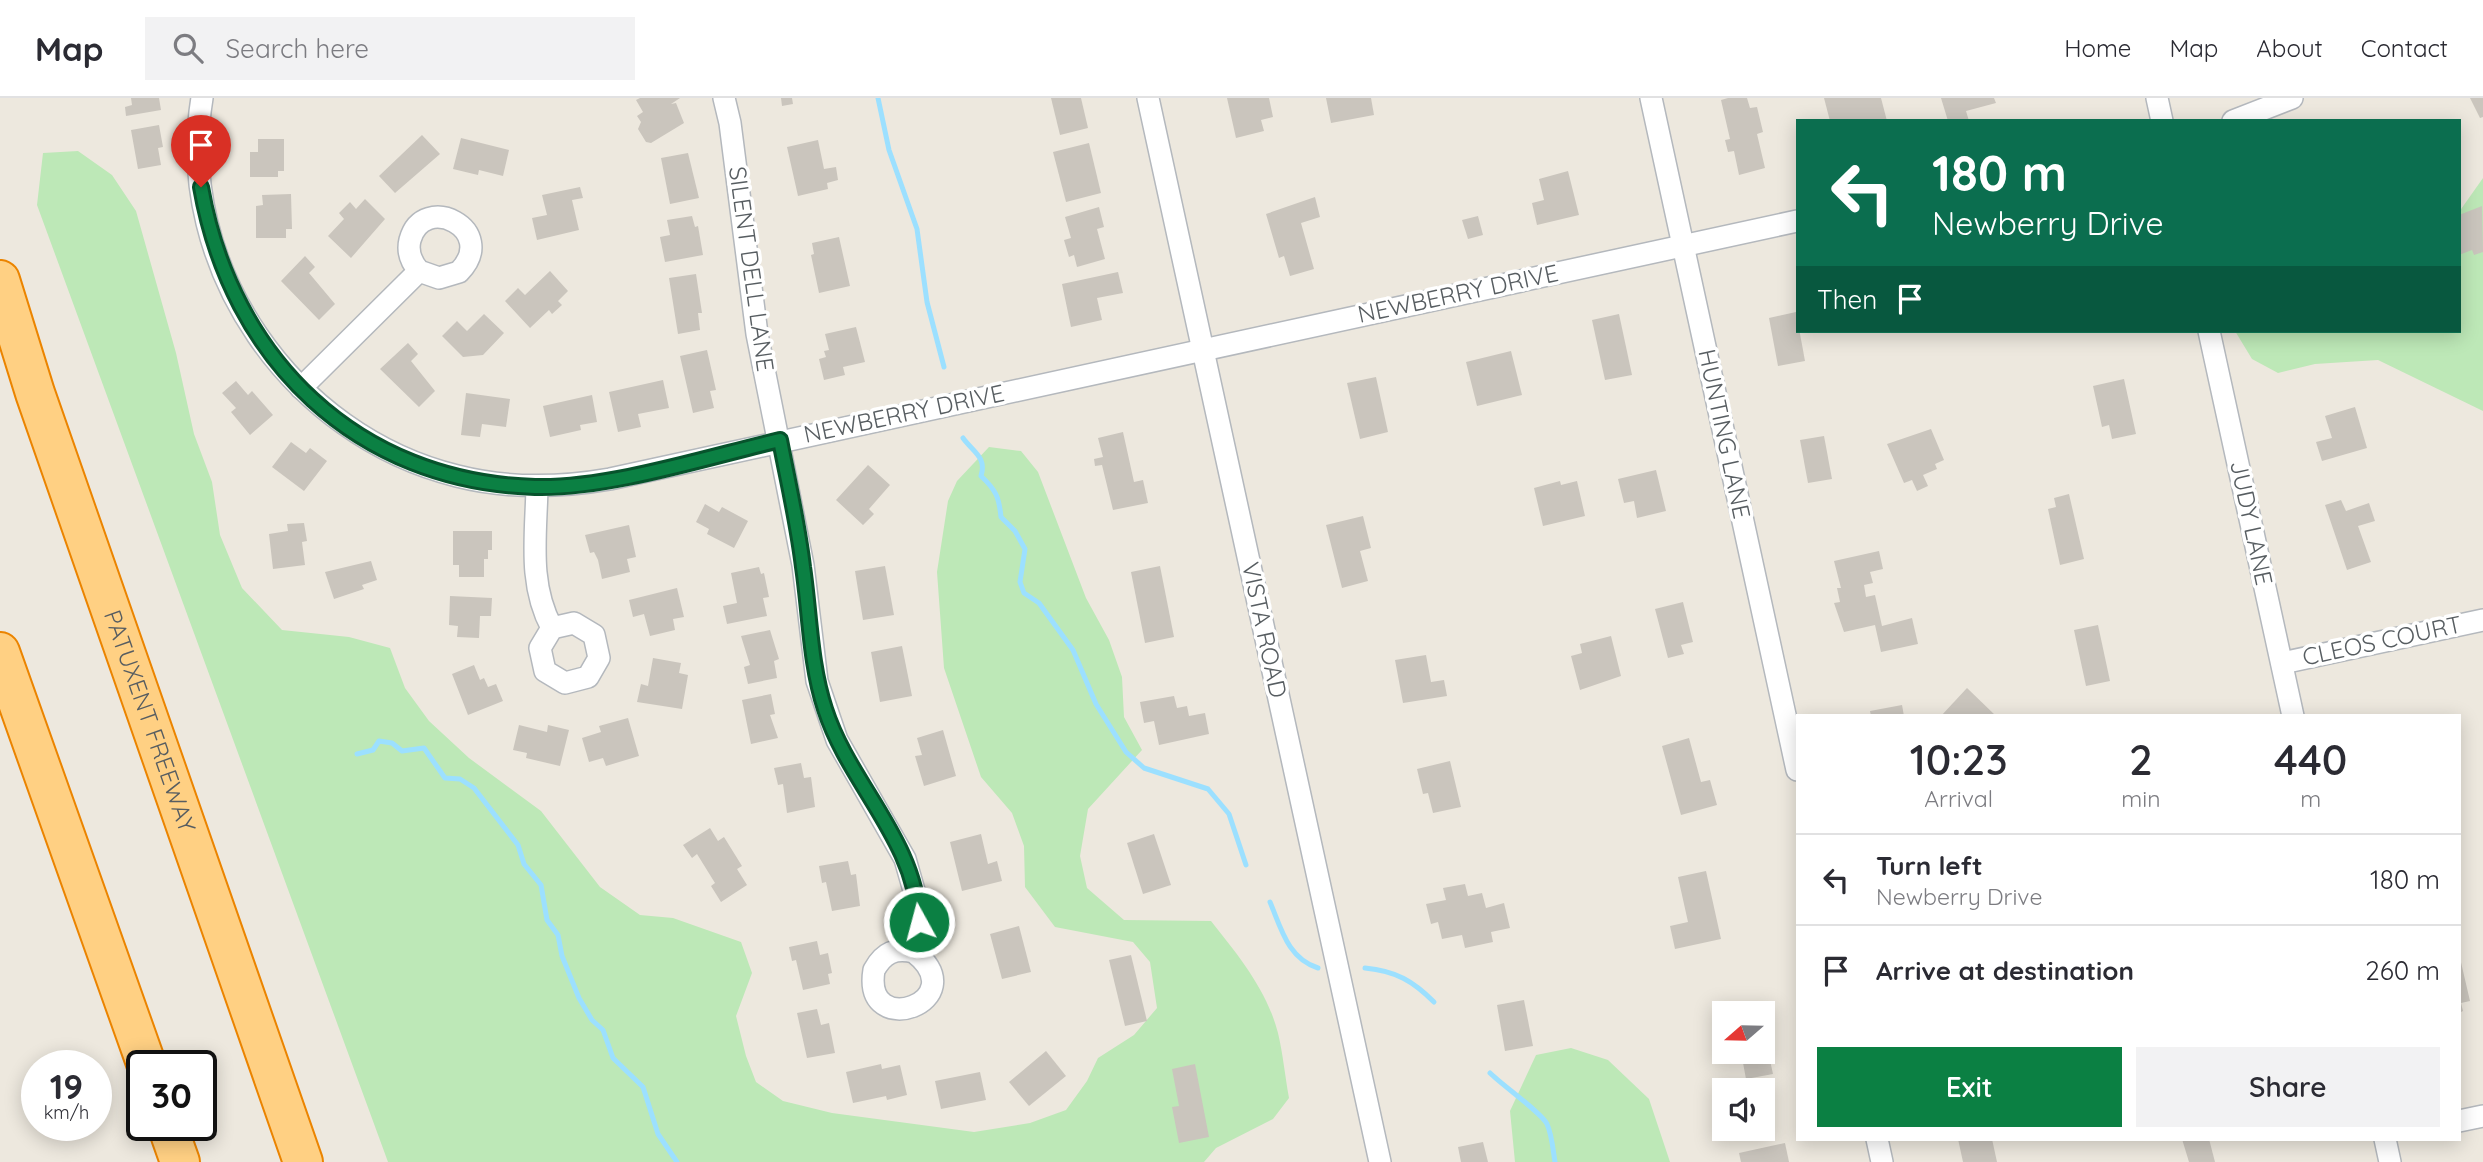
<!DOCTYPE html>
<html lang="en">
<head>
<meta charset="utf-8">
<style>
	:root { --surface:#fff; --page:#f2f2f3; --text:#2b2b33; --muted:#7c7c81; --line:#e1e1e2; --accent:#0b8043 }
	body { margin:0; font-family:Quicksand,sans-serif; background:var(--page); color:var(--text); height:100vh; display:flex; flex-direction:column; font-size:26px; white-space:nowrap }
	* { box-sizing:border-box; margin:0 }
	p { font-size:23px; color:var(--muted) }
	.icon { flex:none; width:38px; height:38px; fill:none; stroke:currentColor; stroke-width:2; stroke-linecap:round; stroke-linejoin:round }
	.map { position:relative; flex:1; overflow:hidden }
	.panel { position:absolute; left:1796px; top:616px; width:665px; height:427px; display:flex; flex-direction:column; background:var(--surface); border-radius:0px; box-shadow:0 4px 18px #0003 }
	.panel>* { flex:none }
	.top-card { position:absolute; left:1796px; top:21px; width:665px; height:214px; border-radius:0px; box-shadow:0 4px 18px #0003; background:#0b6e4f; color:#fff; overflow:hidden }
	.needle { width:46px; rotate:250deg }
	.fabs { position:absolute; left:1712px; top:903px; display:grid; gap:14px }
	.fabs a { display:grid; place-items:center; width:63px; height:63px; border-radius:0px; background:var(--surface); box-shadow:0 4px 18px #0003; font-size:35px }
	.speed { position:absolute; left:21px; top:952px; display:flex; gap:14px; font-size:35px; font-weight:700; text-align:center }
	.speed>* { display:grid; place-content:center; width:91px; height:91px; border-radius:50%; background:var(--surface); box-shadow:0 4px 18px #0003; line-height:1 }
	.speed small { font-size:18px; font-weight:400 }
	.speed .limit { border:4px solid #111; border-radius:10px; background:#fff; color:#111 }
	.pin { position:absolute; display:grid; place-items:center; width:60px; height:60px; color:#fff; margin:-72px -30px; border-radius:50% 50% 50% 0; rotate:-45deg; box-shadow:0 0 7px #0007 }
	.pin .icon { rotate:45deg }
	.me { position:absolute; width:77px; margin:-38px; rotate:353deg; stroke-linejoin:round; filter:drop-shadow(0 0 5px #0008) }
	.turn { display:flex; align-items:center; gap:24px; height:147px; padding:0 21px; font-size:32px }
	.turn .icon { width:91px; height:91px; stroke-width:2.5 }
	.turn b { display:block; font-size:49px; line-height:60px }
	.then { display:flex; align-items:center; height:66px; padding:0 21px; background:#0003; gap:14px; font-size:26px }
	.eta { display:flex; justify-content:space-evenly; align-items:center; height:119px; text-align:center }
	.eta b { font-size:42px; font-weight:600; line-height:49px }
	.primary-button { display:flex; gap:14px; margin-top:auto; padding:14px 21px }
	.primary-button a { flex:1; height:80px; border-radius:0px; background:var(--accent); color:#fff; font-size:28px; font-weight:600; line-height:80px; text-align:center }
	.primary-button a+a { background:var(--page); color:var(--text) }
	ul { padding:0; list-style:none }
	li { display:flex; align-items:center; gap:21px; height:91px; padding:0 21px; border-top:2px solid var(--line) }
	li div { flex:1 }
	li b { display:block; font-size:26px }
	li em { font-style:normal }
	header { display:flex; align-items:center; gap:42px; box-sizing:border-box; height:98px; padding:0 35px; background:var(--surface); border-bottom:2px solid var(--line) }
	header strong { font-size:33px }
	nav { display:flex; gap:38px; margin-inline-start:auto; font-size:24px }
	.search { width:490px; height:63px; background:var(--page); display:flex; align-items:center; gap:18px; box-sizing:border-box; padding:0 24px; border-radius:0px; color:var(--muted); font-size:26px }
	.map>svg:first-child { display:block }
</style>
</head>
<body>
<header>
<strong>Map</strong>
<div class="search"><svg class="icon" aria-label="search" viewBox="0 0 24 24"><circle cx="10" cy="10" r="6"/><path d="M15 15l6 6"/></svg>Search here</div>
<nav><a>Home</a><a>Map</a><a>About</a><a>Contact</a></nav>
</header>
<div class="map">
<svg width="2483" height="1064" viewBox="0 0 2483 1064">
	<rect width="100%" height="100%" fill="#ede8de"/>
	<g fill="#bde8b7">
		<path d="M78,53L112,77L136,113L176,255L194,336L212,384L220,437L242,490L282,532L349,539L390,550L405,590L429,623L469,660L541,713L600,789L640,817L673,820L741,844L752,875L736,918L746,958L756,984L783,1003L832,1015L974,1034L1030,1025L1066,1012L1087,983L1098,960L1134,937L1157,910L1150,864L1133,844L1055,829L1025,789L1024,748L1012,715L981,679L944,570L937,474L948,403L957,383L989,349L1021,353L1038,374L1086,500L1109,542L1122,579L1124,619L1142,652L1088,711L1080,758L1087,790L1124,822L1211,823C1238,857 1267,892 1278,935C1283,956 1285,978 1289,1000L1273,1021L1216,1050L1204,1064H388L37,107L43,55Z"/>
		<path d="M2483,80V313L2378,262L2315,266L2278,275L2252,261L2235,233H2459V114Z"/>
		<path d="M1571,950L1608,962L1649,1001L1670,1064H1515L1510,1013L1536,957Z"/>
	</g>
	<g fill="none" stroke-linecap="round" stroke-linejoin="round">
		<g stroke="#9ce0ff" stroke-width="5">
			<path d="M878,0L889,52L917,131L927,204L944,269"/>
			<path d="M963,340C973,354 987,359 981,378C996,392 999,399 1001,419L1015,433L1025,451L1020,484L1024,495L1039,505L1073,552L1096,606L1126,654L1144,670L1208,691L1229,716L1246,767"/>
			<path d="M357,656L373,652L379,643L392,645L402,653L424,650L445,680L460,681L474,690L518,747L524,766L541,787L547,822L558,837L562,858L579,900L592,922L603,932L613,960L643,989L658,1036L677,1064"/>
			<path d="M1270,804C1281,830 1288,861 1318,870"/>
			<path d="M1365,870C1396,873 1413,883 1434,904"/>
			<path d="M1490,975C1502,987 1543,1016 1547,1026C1552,1037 1553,1052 1555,1064"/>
		</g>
	</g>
	<g fill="#cac5bd">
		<path d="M131,0H159L161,12L126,18L125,9L132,7Z"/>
		<path d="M640,0H680L671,6L676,5L684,25L651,45L646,44L638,31L641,24L637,18L643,14L636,2Z"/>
		<path d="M781,0H792L793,6L782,8Z"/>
		<path d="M1051,0H1081L1088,30L1060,37Z"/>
		<path d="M1227,0H1269L1273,19L1261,22L1264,33L1236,40Z"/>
		<path d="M1326,0H1371L1374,17L1331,25Z"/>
		<path d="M1728,0H1747L1750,10L1757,9L1763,34L1757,36L1765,70L1739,77L1734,53L1728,54L1725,42L1730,41L1721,2Z"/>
		<path d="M1824,0H1881L1887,23H1830Z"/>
		<path d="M1941,0H1994L1996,5L1966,13L1969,23H1948Z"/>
		<path d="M2470,0H2483V19L2480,20Z"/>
		<path d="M159,27L163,49L158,50L161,67L138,71L131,32Z"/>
		<path d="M422,37L440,56L395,95L379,78Z"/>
		<path d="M461,40L509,52L503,78L479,72L478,77L453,71Z"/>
		<path d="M258,41H284V73H278V79H250V54H258Z"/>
		<path d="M818,42L824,71L836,69L838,82L827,85L828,91L798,98L787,49Z"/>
		<path d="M1089,45L1101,95L1066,104L1053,54Z"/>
		<path d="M688,55L699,100L670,106L661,60Z"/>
		<path d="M1568,73L1579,117L1537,127L1532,105L1544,102L1539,81Z"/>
		<path d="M580,89L583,100L572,102L579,132L537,142L532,120L547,117L542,97Z"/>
		<path d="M291,96L292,131H286V140H256V108L263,107L262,97Z"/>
		<path d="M1315,99L1320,119L1301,125L1314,171L1290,178L1284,158L1279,160L1266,116Z"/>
		<path d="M365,101L385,121L351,160L328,138L344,121L339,115L350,104L356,111Z"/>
		<path d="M2482,108L2483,154L2474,157L2472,152L2459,157V117Z"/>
		<path d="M1099,109L1104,129L1097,131L1105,161L1077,169L1074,157L1069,159L1064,142L1071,140L1065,119Z"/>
		<path d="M692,118L695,129L698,128L703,157L665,164L660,139L670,137L667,122Z"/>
		<path d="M1478,118L1483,137L1468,141L1462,122Z"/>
		<path d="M839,139L850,188L819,195L811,157L814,156L812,145Z"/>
		<path d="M305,158L315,169L309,175L335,206L319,222L281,183Z"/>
		<path d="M550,173L568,193L558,203L562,207L552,216L549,212L530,230L505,203L518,190L525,197Z"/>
		<path d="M1118,174L1123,195L1097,200L1102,222L1071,229L1062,186Z"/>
		<path d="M696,176L702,215H698L700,232L678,236L669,180Z"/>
		<path d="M1796,214L1805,263L1778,268L1769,220Z"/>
		<path d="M484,216L504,235L483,257L463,259L442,238L457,223L467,233Z"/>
		<path d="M1619,216L1632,277L1605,282L1592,222Z"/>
		<path d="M856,229L865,264L843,269L845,277L824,282L819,261L826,259L824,253L829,252L825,236Z"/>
		<path d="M408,245L418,256L411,263L435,293L419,309L380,271Z"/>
		<path d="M707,252L716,292L710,293L714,310L693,315L680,258Z"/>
		<path d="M1511,253L1522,297L1477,308L1466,264Z"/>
		<path d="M1376,279L1388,334L1360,341L1347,285Z"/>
		<path d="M2124,281L2136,336L2112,341L2109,327L2102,329L2093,288Z"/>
		<path d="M663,282L669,310L638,316L641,329L618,334L609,294Z"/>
		<path d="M236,283L248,297L252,293L273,317L250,337L231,314L236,310L222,295Z"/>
		<path d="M466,295L510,301L506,329L482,326L480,339L461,337Z"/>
		<path d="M592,297L597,324L580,327L581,332L550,339L543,308Z"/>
		<path d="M2355,309L2367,350L2322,363L2316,344L2332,340L2325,318Z"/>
		<path d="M1931,331L1944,362L1935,366L1937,371L1923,377L1928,388L1917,393L1912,382L1904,385L1887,346Z"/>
		<path d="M1123,334L1134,384L1143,382L1148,405L1113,412L1102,367L1095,368L1094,361L1103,359L1098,340Z"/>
		<path d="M1824,338L1832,381L1808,385L1800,342Z"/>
		<path d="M291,344L306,355L310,350L327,363L304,393L272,369Z"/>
		<path d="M868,367L890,387L869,411L874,416L863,427L836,402Z"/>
		<path d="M1656,372L1666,413L1637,420L1634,403L1624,405L1618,381Z"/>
		<path d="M1560,383L1561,387L1577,383L1585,418L1543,428L1534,390Z"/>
		<path d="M2069,396L2084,461L2060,467L2048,411L2056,409L2054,400Z"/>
		<path d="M2341,402L2346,413L2369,405L2375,423L2358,428L2371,464L2347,472L2325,407Z"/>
		<path d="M705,406L719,414L722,409L748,423L734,450L707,436L709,431L696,424Z"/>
		<path d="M1363,418L1371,450L1360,453L1368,483L1342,490L1326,427Z"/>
		<path d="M304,425L307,443L302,444L305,467L273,471L269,436L288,433L287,426Z"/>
		<path d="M629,427L636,459L627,461L630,474L602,481L598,462L594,454L590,455L585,437Z"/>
		<path d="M453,433H492V452H488V461H484V479H459V467H453Z"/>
		<path d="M1879,453L1883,471L1870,474L1873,485L1864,487L1866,499L1875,497L1882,528L1912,520L1918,546L1881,554L1875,527L1844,534L1834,505L1840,504L1837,490H1841L1834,463Z"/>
		<path d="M371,463L377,482L362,487L364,491L334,501L325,474Z"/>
		<path d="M885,468L894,517L863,522L855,473Z"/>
		<path d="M1160,468L1174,539L1145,545L1131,474Z"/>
		<path d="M759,469L761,476L764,475L769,499L763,500L767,518L727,526L723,508L737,505L731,475Z"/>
		<path d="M677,490L684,519L673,521L675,532L650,538L644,516L633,519L629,502Z"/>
		<path d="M450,498L492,500L491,518H480L479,540L457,539L458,528L449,527Z"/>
		<path d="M1683,504L1693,544L1681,547L1684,556L1668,560L1655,511Z"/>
		<path d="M2098,527L2110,583L2086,588L2074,532Z"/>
		<path d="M770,532L779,561L774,563L777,580L748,586L744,569L750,567L741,538Z"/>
		<path d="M1611,538L1621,578L1580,592L1571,558L1582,555L1580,546Z"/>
		<path d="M902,548L912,598L880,604L871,554Z"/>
		<path d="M1426,557L1431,584L1444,582L1447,598L1403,605L1395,562Z"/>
		<path d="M653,560L681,565L679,575L688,577L682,611L637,604L641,586L648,588Z"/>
		<path d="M474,567L480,582L484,580L488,589L496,586L503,603L468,617L452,576Z"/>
		<path d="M1967,590L1996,618H1941Z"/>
		<path d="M771,596L775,616L770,617L778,640L751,646L742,602Z"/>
		<path d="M1174,598L1177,610L1187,608L1189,618L1205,615L1209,636L1159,647L1154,623L1144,625L1140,604Z"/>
		<path d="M1902,607L1904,618H1871L1870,613Z"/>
		<path d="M628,620L639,658L606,668L603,660L589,664L582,640L601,634L599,628Z"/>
		<path d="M519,627L547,634L548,627L569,632L560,668L526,660L527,655L513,652Z"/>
		<path d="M943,632L956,678L924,688L915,658L922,657L917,640Z"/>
		<path d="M1689,640L1701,684L1710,682L1717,707L1681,717L1662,648Z"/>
		<path d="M1450,663L1461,709L1433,715L1428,695L1423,696L1417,671Z"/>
		<path d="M801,665L804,680L811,679L815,709L787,715L783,686L778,687L774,670Z"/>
		<path d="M710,730L718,743L724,739L742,768L737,771L747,787L721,804L711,788L715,785L697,756L692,760L683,747Z"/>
		<path d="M981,736L988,766L997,763L1002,783L962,793L950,744Z"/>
		<path d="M1154,736L1171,787L1143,796L1127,745Z"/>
		<path d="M848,763L851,777L856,776L860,808L832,813L826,784L822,785L819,768Z"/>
		<path d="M1706,773L1721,841L1675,851L1670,828L1688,824L1678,779Z"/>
		<path d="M1465,786L1468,798L1482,795L1486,810L1504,805L1510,830L1491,834L1493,844L1465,850L1462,837L1442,841L1438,824L1431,826L1426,806L1446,802L1443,790Z"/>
		<path d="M1019,828L1031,874L1002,881L990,836Z"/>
		<path d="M817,843L820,857L828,855L832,875L828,876L830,886L803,892L796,862L792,863L789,849Z"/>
		<path d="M1131,857L1147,923L1125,928L1109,862Z"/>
		<path d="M2460,860L2470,903L2461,905L2463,913L2459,915Z"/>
		<path d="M1524,902L1533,948L1505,953L1497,907Z"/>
		<path d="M817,911L821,927L829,925L835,955L807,960L797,915Z"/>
		<path d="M1762,926L1773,976L1746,981L1741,954H1762Z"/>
		<path d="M1046,953L1066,978L1029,1008L1009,984Z"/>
		<path d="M881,966L882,971L900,967L907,997L887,1002L886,998L853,1005L846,974Z"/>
		<path d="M1195,966L1209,1039L1179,1045L1172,1009L1179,1008L1172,971Z"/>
		<path d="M980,974L986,1002L941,1011L935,983Z"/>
		<path d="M1958,1041H1992L1997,1064H1963Z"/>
		<path d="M2182,1041H2209L2215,1064H2189Z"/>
		<path d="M1483,1044L1488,1064H1461L1458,1049Z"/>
		<path d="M1785,1045L1789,1064H1741L1739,1055Z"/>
	</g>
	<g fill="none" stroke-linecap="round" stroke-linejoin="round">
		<g stroke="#b4b8bd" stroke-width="24">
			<g id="minor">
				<path d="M202,0C174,169 293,338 457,378C508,391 558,390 610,381L1797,123"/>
				<path d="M724,0L730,25L757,236L803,467L817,583L837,642L905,761L919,810L914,854C895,850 884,854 874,872C862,944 976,903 914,854"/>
				<path d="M1148,0L1380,1064"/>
				<path d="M1651,0L1797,672"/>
				<path d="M2157,0L2162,23"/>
				<path d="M2233,23L2292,0"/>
				<path d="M2209,233L2293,618"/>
				<path d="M301,290L419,173C412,165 407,154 410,142C423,93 500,132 459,174L439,180L419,173"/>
				<path d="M537,389C536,438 528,486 552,530L574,525L594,537L599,560L588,579L565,585L545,573L540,550L552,530"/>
				<path d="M2282,565L2483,522"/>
				<path d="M2459,1023L2483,1018"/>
				<path d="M1877,1041L1882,1064"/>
				<path d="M2385,1041L2390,1064"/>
			</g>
		</g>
		<g stroke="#eb8400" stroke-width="42">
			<g id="motorway">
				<path id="s1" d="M0,182L35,295L303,1064"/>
				<path d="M0,554L147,968"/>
				<path d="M167,1027L180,1064"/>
			</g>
		</g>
		<use href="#minor" stroke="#fff" stroke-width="21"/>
		<use href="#motorway" stroke="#ffd083" stroke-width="38"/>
	</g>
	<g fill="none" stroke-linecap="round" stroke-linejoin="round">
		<g stroke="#07532c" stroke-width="18">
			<path id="route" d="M201,89C231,261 357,384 535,389C608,391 708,359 780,342C788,384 798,426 803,469C810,516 810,566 825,611C849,686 916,742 919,824"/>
		</g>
		<use href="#route" stroke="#0b8043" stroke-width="12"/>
	</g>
	<g text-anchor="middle" stroke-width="7" stroke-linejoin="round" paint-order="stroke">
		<g font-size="24" fill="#575d61" stroke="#fff">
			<text transform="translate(751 171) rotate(82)" y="8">SILENT DELL LANE</text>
			<text transform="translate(1458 196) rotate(-12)" y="8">NEWBERRY DRIVE</text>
			<text transform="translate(904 316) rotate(-12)" y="8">NEWBERRY DRIVE</text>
			<text transform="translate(1724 336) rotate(78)" y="8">HUNTING LANE</text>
			<text transform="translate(2251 425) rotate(78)" y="8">JUDY LANE</text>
			<text transform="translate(1264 532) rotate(78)" y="8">VISTA ROAD</text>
			<text transform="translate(2382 543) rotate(-12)" y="8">CLEOS COURT</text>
			<text dy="8" stroke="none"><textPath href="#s1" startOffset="466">PATUXENT FREEWAY</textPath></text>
		</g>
	</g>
</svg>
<div class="fabs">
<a><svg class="needle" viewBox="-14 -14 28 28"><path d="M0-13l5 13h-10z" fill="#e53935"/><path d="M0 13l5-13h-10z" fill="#7c7c81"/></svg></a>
<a><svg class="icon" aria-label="sound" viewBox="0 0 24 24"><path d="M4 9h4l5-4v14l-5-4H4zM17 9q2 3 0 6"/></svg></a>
</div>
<div class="speed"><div>19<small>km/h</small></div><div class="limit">30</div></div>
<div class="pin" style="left:201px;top:89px;background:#d93025"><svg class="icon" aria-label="arrive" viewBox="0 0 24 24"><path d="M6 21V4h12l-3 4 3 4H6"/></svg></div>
<svg class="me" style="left:919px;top:824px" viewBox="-20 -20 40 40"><circle r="17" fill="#0b8043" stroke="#fff" stroke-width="3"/><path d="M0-11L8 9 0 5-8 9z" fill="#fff"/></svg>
<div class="top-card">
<div class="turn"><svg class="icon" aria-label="left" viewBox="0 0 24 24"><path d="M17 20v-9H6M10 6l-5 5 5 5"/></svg><div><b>180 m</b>Newberry Drive</div></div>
<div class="then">Then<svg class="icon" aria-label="arrive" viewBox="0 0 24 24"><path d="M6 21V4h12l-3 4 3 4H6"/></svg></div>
</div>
<section class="panel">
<div class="eta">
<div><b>10:23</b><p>Arrival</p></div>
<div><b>2</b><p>min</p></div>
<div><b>440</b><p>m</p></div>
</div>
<ul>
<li><svg class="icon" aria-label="left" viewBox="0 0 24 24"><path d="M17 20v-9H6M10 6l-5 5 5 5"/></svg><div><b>Turn left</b><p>Newberry Drive</p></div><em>180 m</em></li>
<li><svg class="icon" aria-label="arrive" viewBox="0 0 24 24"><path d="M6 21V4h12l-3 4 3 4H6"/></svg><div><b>Arrive at destination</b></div><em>260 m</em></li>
</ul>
<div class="primary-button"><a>Exit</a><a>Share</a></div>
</section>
</div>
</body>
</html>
